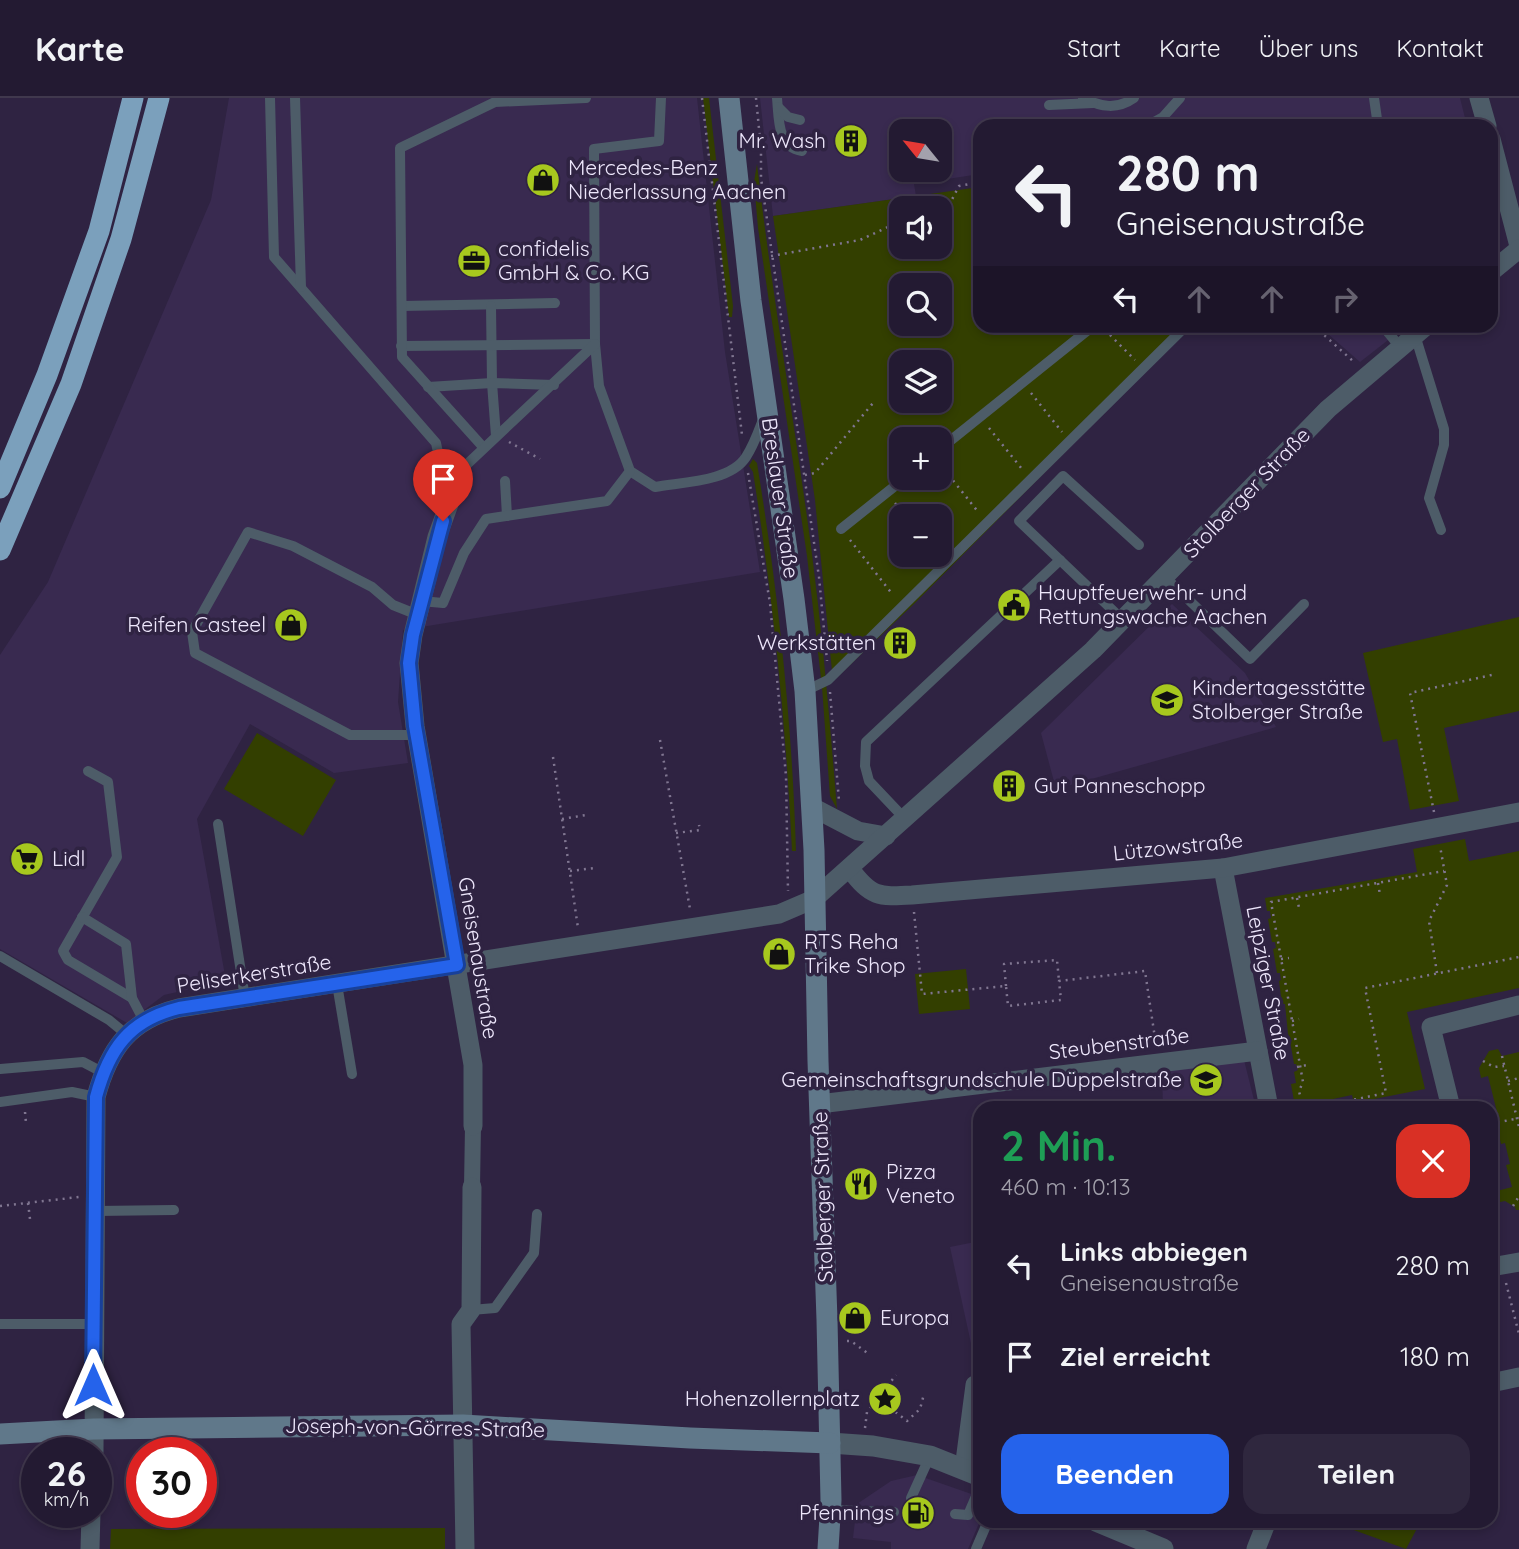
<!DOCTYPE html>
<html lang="de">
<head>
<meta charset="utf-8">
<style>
	:root { --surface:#231a32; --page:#2f273e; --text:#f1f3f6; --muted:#a3a1ac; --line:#40384d; --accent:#2563eb }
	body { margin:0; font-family:Quicksand,sans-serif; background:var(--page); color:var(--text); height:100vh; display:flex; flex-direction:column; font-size:26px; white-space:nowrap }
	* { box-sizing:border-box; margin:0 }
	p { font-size:23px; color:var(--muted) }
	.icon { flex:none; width:38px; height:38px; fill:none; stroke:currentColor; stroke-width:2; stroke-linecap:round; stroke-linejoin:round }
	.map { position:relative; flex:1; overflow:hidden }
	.sheet { position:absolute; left:973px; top:1003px; width:525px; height:427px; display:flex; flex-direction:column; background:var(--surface); border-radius:21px; box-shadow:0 4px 10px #0003,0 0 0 2px var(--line) }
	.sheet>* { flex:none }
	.banner { position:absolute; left:973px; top:21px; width:525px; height:214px; border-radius:21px; box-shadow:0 4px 10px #0003,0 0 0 2px var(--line); background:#231a32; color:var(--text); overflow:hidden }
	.needle { width:46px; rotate:300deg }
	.fabs { position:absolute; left:889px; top:21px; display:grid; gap:14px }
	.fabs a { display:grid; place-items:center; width:63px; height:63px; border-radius:14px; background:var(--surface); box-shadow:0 4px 10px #0003,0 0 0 2px var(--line); font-size:35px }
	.speed { position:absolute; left:21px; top:1339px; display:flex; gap:14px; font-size:35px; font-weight:700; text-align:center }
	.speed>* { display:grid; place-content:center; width:91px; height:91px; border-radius:50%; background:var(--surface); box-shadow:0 4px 10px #0003,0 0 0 2px var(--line); line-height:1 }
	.speed small { font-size:18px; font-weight:400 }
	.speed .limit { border:10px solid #d22; background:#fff; color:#111 }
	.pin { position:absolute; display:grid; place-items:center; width:60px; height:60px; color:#fff; margin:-72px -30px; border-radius:50% 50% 50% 0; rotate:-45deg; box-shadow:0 0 7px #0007 }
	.pin .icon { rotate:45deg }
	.me { position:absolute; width:77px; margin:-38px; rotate:0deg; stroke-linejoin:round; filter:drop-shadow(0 0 5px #0008) }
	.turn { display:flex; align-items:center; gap:24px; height:147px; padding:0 28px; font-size:32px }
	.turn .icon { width:91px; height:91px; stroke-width:2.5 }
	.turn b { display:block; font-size:49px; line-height:60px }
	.lanes { display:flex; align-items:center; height:66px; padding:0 28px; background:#0003; justify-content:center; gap:35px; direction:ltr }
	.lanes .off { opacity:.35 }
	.round { display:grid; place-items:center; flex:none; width:74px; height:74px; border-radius:21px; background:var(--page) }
	.head { display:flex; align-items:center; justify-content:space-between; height:119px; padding:0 28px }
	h1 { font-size:42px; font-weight:800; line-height:52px; color:#1e9e55 }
	.action { display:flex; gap:14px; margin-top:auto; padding:14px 28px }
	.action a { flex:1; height:80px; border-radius:21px; background:var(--accent); color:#fff; font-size:28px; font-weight:800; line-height:80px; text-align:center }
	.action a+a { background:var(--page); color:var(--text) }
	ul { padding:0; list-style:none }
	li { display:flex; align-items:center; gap:21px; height:91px; padding:0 28px }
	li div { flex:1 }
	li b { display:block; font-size:26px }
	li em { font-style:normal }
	header { display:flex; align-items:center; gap:42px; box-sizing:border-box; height:98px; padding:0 35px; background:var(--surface); border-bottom:2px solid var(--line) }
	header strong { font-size:33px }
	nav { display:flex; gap:38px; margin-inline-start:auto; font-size:24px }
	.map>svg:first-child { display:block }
</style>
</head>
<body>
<header>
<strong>Karte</strong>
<nav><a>Start</a><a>Karte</a><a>Über uns</a><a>Kontakt</a></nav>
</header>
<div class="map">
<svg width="1519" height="1451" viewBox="0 0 1519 1451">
	<rect width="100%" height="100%" fill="#2f2342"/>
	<g fill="#392a50" fill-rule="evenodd">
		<path d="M229,0H697L725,254L760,474L403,532L398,604L408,665L334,675L250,626L197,721L226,883L164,897L127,925L0,851V557L48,484L211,102Z"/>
		<path d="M760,0H1460L1467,28H980V76L914,86L916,98L773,118ZM901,33H940V72H901Z"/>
		<path d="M1319,228H1406L1360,264Z"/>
		<path d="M1172,506L1245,575L1276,629L1056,691L1041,635Z"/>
		<path d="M1244,962L1256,1010H1163L1162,972Z"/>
		<path d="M980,1143V1272L977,1273L950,1149Z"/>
		<path d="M917,1377L980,1399V1423L968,1451H891V1444L853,1440L857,1406L891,1383Z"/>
	</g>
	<g fill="#333f00" fill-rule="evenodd">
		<path d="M703,0H709L733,208L732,219H729Z"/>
		<path d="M757,66C772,197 795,326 812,456C823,541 830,626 837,711L830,698L822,589L807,458L758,130L754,84Z"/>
		<path d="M980,89V228H1190L915,505L833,583L815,402L773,118ZM901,110H940V149H901ZM901,187H940V226H901ZM901,264H940V303H901ZM901,341H940V380H901ZM901,418H940V457H901Z"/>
		<path d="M753,361L757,365C778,493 792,622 796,753H792C786,626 773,500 753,374L749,368Z"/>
		<path d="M1519,519V613L1444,630L1459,703L1410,712L1397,641L1383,644L1363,555Z"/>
		<path d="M257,635L336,682L303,738L224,691Z"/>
		<path d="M1465,741L1469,763L1519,753V890L1407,914L1425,991L1354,1005L1352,997L1295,1009L1291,986L1296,985L1294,974L1298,972L1296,966H1294L1290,943H1292L1288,936L1285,906H1282L1279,883L1281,882L1280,875H1277L1273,851L1276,850L1275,844H1272L1268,821L1271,820L1270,813H1267L1265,800L1417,774L1413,751Z"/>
		<path d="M966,871L970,911L919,916L915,876Z"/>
		<path d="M1498,951L1502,958L1519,954V1112H1516L1515,1109L1505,1103L1500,1104L1497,1093L1512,1089L1506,1067L1510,1066L1505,1045L1501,1046L1497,1029L1493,1030L1491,1020L1498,1018L1488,978L1481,980L1479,970L1489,953Z"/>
		<path d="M1329,1423H1421L1406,1451Z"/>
		<path d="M445,1430V1451H110L111,1431Z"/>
	</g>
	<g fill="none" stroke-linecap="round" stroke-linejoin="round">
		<g stroke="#807691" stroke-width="2.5" stroke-dasharray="2 5" stroke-linecap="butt">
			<path d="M702,0L742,337"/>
			<path d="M756,0L761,51V80L819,479L827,563"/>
			<path d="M940,116L945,115L959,88L980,84"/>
			<path d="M771,158L860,142L901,123"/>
			<path d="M1314,228L1354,264"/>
			<path d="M1105,232L1135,262"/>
			<path d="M1031,295L1062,334"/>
			<path d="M989,330L1022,371"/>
			<path d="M509,344L540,361"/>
			<path d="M940,366L979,415"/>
			<path d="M748,375L770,505L786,678L788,793"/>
			<path d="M805,377L815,375L873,305"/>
			<path d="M895,405L906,418"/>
			<path d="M850,442L893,497"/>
			<path d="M830,594L839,703"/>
			<path d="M660,642L690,811"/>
			<path d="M553,659L578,830"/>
			<path d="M1434,714L1410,595L1496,576"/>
			<path d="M562,721L586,717"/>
			<path d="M676,735L700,732L699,727"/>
			<path d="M570,773L595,770"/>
			<path d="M1378,785L1380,797"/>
			<path d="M1297,800L1299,810"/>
			<path d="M914,814L922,896L1006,888L1008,908L1061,902L1059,883L1145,873L1156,947"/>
			<path d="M1281,861L1289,860"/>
			<path d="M1437,875L1429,823L1447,787L1440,748"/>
			<path d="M1006,888L1004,866L1057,862L1059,883"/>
			<path d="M1292,923L1299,921"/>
			<path d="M1502,958L1519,1029"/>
			<path d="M1483,963L1494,969L1504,968"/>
			<path d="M1297,969L1307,967"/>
			<path d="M1508,983L1519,980"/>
			<path d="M1303,1010L1299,993L1303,984L1271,804L1444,773"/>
			<path d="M1313,1010L1386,995L1365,890L1519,859"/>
			<path d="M25,1014L26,1025"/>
			<path d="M1491,1026L1519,1020"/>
			<path d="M28,1105L30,1121"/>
			<path d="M0,1108L79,1099"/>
			<path d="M1513,1108L1519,1098"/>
			<path d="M1506,1185L1519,1236"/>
			<path d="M847,1243H851L870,1257"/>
			<path d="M879,1301L907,1323L920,1311L924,1296"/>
			<path d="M865,1330L867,1314L896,1277"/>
		</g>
		<g stroke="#4d5c68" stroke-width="10">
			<path d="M270,0L274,159L436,345L449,406"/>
			<path d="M295,0L301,189"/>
			<path d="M661,0L659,43L594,51L595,246L599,288L630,373L655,389C682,384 730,384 746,359C754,347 759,332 764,319"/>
			<path d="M777,0C779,21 777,49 802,53"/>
			<path d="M1083,0C1101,9 1117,12 1134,0"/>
			<path d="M1374,0L1378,28"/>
			<path d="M1049,7L1093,5"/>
			<path d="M778,9L788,19L800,22"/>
			<path d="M1147,28L1163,19L1180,0"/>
			<path d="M402,208L555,205"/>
			<path d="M491,208L492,285L496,338"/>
			<path d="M1383,228L1400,249"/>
			<path d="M1415,237L1444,331V347L1429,400L1441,432"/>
			<path d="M401,248L595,246"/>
			<path d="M428,289L492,285L554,287"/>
			<path d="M483,349L402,259L400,50L495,4L586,0"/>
			<path d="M940,351L1093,228"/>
			<path d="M505,383L507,418"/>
			<path d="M449,406L463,370L595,246"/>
			<path d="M841,431L905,380"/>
			<path d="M1165,479L1250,561L1304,506"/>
			<path d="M421,503L443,505L464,455L486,421L607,403L630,373"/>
			<path d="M1124,523L1019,423L1063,378L1139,447"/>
			<path d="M805,593L828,582L1186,228"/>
			<path d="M417,637H350L195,555L192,534L248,434L293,448L372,489L393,507L418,517"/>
			<path d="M88,673L108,684L117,759L63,853L68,862L132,900"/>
			<path d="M905,721L869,683L865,668L866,644L1060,462"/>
			<path d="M218,726L245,900"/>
			<path d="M82,819L126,846L132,900L144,923"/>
			<path d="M0,858L109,922L126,936"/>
			<path d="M337,886L352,976"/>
			<path d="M0,971L83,964L102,974"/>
			<path d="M0,1004L72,994L96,999"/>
			<path d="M96,1113L174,1112"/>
			<path d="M471,1212L495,1210L534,1155L537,1116"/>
			<path d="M0,1226H93"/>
			<path d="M911,1400L930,1358"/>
			<path d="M831,1412L894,1414"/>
			<path d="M955,1416L968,1417L980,1389"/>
			<path d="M976,1451L988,1423"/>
		</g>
		<path stroke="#4d5c68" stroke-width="16" d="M472,1089L473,1028"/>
		<g stroke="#4d5c68" stroke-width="19">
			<path d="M1479,0L1487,28"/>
			<path d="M1491,41L1519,148"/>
			<path d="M1491,174L1519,151"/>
			<path d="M449,406L437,439L413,537L409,565L415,628L473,967V1028"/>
			<path d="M812,709L858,733L886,738"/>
			<path d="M1223,770L1269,1010"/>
			<path d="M850,771C871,799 878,799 912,797L1223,770L1519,714"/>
			<path d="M819,1006L1258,953"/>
			<path d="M1451,1010L1431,929L1519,907"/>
			<path d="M1491,1169L1519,1164"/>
			<path d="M1491,1285L1519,1279"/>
			<path d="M94,1354L96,999C109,951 129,922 179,910L779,816L814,801L1093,552L1328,311L1426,228"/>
			<path d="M964,1371L975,1287L980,1286"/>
			<path d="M90,1451L91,1414"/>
			<path d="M465,1451L461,1226L471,1212L472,1089"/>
			<path d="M1256,1451L1267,1423"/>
		</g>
		<g stroke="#4d5c68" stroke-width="21">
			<path d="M830,1345L873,1348L930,1358L980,1378"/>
			<path d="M1096,1423L1163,1451"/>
		</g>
		<g stroke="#60788a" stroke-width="21">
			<path d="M729,0L751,203L794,501L805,593L814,752L818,963L827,1222L831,1402L828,1451"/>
			<path d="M0,1336L94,1331L463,1327L690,1340L830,1345"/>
		</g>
		<g stroke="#7ba0bc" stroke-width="21">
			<path d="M0,390L47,277L99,133L133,0"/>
			<path d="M0,452L71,286L121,141L159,0"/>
		</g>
	</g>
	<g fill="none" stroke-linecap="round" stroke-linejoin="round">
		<g stroke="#184099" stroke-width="18">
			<path id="route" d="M93,1287L96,999C109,951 129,922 179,910L457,867L415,628L409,565L413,537L443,423"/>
		</g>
		<use href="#route" stroke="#2563eb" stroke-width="12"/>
	</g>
	<defs>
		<g id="building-disc" transform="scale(1.75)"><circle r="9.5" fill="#a7c81e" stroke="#2f2342"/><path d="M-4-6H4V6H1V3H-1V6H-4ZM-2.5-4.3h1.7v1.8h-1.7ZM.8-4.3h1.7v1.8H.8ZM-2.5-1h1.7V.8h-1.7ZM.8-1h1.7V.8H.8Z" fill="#111"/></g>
		<g id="shop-disc" transform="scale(1.75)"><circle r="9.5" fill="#a7c81e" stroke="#2f2342"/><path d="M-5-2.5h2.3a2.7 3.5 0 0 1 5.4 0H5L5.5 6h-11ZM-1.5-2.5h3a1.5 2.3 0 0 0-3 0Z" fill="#111"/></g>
		<g id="office-disc" transform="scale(1.75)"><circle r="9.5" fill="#a7c81e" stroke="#2f2342"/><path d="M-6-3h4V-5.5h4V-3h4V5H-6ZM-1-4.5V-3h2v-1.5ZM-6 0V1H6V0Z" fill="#111"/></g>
		<g id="civic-disc" transform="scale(1.75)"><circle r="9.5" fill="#a7c81e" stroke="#2f2342"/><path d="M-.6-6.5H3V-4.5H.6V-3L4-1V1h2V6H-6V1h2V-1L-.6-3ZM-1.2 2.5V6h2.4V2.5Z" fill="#111"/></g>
		<g id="school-disc" transform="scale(1.75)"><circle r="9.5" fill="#a7c81e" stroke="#2f2342"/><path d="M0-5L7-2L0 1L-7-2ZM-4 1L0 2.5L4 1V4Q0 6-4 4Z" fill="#111"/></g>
		<g id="supermarket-disc" transform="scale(1.75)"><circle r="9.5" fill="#a7c81e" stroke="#2f2342"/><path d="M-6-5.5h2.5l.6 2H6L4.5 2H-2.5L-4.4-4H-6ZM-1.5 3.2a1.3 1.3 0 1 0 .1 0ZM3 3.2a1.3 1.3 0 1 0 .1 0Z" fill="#111"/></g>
		<g id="restaurant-disc" transform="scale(1.75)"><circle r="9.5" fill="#a7c81e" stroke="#2f2342"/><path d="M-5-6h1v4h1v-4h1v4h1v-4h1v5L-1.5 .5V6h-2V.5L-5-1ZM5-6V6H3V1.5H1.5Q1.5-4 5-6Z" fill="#111"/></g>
		<g id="sight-disc" transform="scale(1.75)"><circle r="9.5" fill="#a7c81e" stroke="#2f2342"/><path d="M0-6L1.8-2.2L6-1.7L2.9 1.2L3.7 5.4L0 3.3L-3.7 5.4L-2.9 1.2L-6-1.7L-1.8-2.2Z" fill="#111"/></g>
		<g id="fuel-disc" transform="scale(1.75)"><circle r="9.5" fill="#a7c81e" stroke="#2f2342"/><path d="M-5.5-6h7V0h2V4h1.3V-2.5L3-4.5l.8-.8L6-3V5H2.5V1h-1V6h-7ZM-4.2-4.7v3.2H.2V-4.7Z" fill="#111"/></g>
	</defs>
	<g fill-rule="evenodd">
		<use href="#building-disc" x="851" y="43"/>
		<use href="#shop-disc" x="543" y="82"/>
		<use href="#office-disc" x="474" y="163"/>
		<use href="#civic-disc" x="1014" y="507"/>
		<use href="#shop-disc" x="291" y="527"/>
		<use href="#building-disc" x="900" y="545"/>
		<use href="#school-disc" x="1167" y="602"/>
		<use href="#building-disc" x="1009" y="688"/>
		<use href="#supermarket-disc" x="27" y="761"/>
		<use href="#shop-disc" x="779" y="856"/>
		<use href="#school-disc" x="1206" y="982"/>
		<use href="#restaurant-disc" x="861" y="1086"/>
		<use href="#shop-disc" x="855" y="1220"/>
		<use href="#sight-disc" x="885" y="1301"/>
		<use href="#fuel-disc" x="918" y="1415"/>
	</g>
	<g text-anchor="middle" stroke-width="7" stroke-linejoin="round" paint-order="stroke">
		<g font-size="21" fill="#eee7fc" stroke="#2f2342" text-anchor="start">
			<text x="826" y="50" text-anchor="end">Mr. Wash</text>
			<text x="568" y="77">Mercedes-Benz<tspan x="568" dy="24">Niederlassung Aachen</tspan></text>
			<text x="498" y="158">confidelis<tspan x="498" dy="24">GmbH &amp; Co. KG</tspan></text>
			<text x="1038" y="502">Hauptfeuerwehr- und<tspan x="1038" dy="24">Rettungswache Aachen</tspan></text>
			<text x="266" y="534" text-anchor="end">Reifen Casteel</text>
			<text x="876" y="552" text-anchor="end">Werkstätten</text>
			<text x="1192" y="597">Kindertagesstätte<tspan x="1192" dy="24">Stolberger Straße</tspan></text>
			<text x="1034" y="695">Gut Panneschopp</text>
			<text x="52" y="768">Lidl</text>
			<text x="804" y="851">RTS Reha<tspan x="804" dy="24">Trike Shop</tspan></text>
			<text x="1182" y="989" text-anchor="end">Gemeinschaftsgrundschule Düppelstraße</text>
			<text x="886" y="1081">Pizza<tspan x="886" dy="24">Veneto</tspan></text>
			<text x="880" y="1227">Europa</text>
			<text x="860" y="1308" text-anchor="end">Hohenzollernplatz</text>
			<text x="894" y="1422" text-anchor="end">Pfennings</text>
		</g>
		<g font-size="21" fill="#eee7fc" stroke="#2f2342">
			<text transform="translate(1247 395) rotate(-46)" y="7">Stolberger Straße</text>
			<text transform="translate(780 400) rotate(82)" y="7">Breslauer Straße</text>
			<text transform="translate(1178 749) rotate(-6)" y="7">Lützowstraße</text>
			<text transform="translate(478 860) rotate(81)" y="7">Gneisenaustraße</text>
			<text transform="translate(254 876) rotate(-9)" y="7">Peliserkerstraße</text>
			<text transform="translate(1268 885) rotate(79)" y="7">Leipziger Straße</text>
			<text transform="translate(1119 946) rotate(-7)" y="7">Steubenstraße</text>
			<text transform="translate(823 1099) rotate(-92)" y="7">Stolberger Straße</text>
			<text transform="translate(415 1330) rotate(1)" y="7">Joseph-von-Görres-Straße</text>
		</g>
	</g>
</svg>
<div class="fabs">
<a><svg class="needle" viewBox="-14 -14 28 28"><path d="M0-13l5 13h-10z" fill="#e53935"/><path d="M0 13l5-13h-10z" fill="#a3a1ac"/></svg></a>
<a><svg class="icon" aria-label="sound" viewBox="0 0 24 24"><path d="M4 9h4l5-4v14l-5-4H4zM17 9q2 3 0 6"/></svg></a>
<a><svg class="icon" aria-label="search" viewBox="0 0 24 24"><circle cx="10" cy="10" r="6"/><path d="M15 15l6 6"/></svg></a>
<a><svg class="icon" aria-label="layers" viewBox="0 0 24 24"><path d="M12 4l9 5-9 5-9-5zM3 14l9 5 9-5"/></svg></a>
<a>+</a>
<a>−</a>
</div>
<div class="speed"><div>26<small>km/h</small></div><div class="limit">30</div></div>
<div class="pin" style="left:443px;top:423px;background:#d93025"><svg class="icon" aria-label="arrive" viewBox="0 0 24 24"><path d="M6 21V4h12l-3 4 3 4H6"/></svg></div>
<svg class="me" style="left:93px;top:1287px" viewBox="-20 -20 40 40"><path d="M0-17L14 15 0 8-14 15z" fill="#2563eb" stroke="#fff" stroke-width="4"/></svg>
<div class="banner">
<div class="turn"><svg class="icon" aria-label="left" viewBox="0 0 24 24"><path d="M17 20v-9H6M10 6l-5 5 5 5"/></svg><div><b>280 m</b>Gneisenaustraße</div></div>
<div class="lanes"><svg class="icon" aria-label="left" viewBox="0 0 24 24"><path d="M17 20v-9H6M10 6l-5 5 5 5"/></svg><svg class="icon off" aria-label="ahead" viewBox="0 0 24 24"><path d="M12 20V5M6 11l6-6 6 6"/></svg><svg class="icon off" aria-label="ahead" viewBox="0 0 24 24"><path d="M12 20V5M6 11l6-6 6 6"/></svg><svg class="icon off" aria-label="right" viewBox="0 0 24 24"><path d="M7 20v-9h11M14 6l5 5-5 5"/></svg></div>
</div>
<section class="sheet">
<div class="head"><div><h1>2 Min.</h1><p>460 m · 10:13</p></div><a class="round" style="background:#d93025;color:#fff"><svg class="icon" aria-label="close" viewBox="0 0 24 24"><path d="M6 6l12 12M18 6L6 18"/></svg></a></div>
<ul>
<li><svg class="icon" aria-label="left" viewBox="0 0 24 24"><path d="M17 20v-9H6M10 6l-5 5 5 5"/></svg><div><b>Links abbiegen</b><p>Gneisenaustraße</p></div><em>280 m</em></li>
<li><svg class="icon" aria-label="arrive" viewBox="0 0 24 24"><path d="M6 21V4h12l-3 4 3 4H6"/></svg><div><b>Ziel erreicht</b></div><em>180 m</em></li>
</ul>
<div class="action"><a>Beenden</a><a>Teilen</a></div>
</section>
</div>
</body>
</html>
